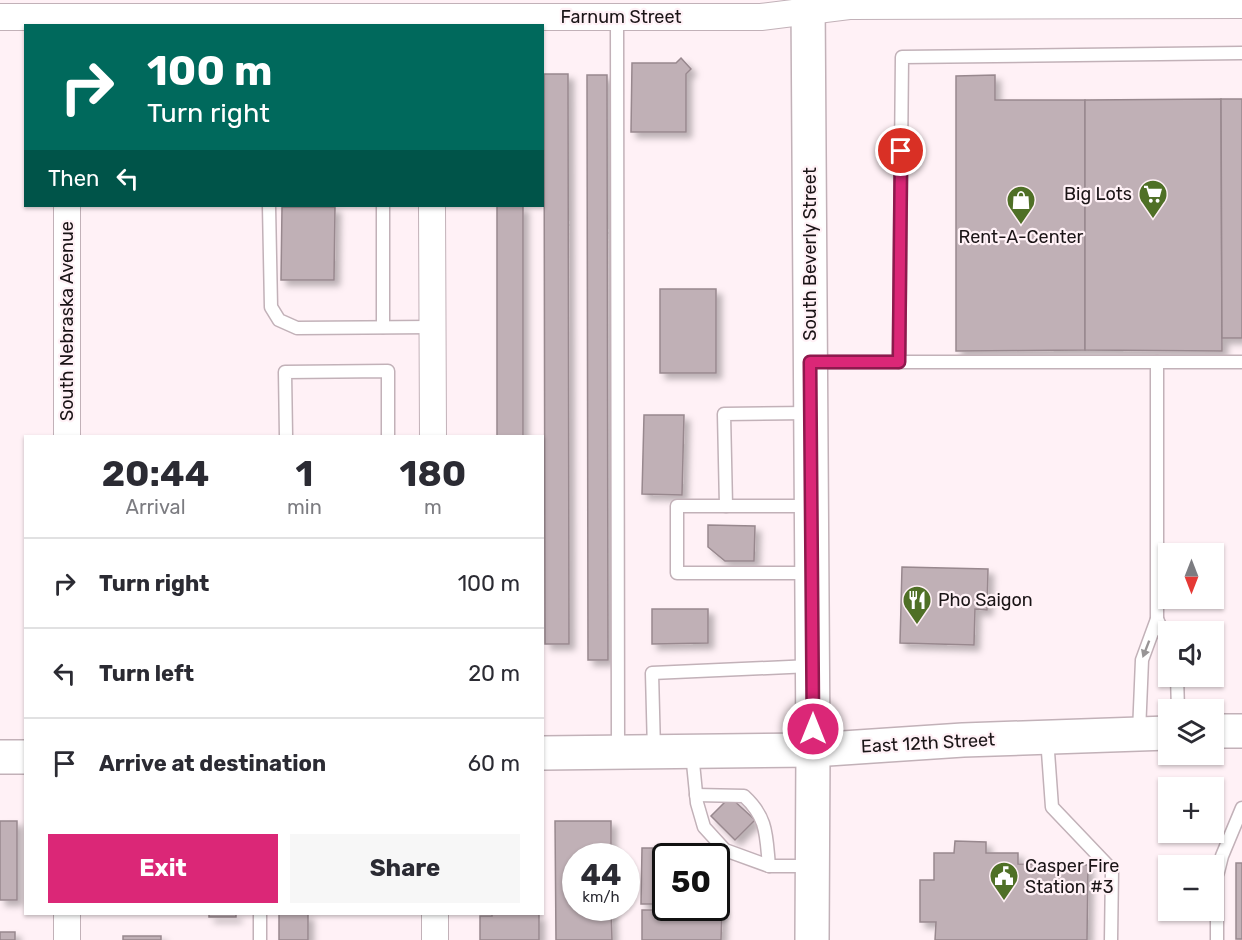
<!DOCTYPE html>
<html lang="en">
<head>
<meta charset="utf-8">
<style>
	:root { --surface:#fff; --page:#f7f7f7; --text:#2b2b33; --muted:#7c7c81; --line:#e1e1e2; --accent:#db2777 }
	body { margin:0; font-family:Rubik,sans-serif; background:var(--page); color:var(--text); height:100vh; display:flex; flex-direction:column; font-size:22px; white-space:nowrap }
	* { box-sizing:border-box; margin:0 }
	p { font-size:20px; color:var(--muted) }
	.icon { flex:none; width:33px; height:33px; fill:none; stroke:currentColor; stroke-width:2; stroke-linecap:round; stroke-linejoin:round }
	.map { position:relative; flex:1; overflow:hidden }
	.drawer { position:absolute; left:24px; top:435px; width:520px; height:480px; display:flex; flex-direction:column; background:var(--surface); border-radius:0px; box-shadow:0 2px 4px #0004 }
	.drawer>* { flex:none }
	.hud { position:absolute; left:24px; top:24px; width:520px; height:183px; border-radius:0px; box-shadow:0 2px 4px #0004; background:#00695c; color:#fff; overflow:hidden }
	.needle { width:39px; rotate:180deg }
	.controls { position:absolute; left:1158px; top:543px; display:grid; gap:12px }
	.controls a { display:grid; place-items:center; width:66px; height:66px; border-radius:0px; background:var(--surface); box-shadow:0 2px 4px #0004; font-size:30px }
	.speed { position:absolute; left:562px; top:843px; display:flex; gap:12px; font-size:30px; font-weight:700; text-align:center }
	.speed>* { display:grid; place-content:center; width:78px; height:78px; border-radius:50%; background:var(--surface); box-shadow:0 2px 4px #0004; line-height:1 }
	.speed small { font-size:15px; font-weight:400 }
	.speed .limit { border:3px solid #111; border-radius:9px; background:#fff; color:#111 }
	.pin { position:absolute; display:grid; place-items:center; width:51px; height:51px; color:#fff; margin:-26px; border:3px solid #fff; border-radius:50%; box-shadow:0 2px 6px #0007 }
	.me { position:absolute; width:66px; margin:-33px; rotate:0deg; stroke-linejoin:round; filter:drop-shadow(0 0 4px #0008) }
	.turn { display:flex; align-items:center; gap:21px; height:126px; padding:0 24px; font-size:27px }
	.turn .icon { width:78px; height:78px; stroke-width:2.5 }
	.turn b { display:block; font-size:42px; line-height:51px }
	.then { display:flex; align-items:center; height:57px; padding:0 24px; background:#0003; gap:12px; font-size:22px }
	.eta { display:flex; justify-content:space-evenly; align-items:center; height:102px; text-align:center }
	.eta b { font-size:36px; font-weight:700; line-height:42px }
	.primary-button { display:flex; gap:12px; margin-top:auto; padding:12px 24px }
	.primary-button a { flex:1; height:69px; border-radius:0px; background:var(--accent); color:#fff; font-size:24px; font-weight:700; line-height:69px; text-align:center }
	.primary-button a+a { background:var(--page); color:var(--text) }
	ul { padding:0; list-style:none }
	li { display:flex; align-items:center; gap:18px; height:90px; padding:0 24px; border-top:2px solid var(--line) }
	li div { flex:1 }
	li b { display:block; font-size:22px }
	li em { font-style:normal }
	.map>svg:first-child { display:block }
</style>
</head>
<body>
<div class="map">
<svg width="1242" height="940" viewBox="0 0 1242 940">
	<defs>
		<filter id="shadow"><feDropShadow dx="5.5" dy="5.5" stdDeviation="3" flood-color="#0004"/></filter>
	</defs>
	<rect width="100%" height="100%" fill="#fff1f6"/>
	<g fill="#c0b0b6" stroke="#98888e" stroke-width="1.5" filter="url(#shadow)">
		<path d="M681,58L691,69L686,74V132H631L632,63H676Z"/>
		<path d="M544,74H568L569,644H545Z"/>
		<path d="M587,75H607L608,660H588Z"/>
		<path d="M995,75V100H1085V350L956,351V76Z"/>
		<path d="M1221,99L1222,351L1085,350V100Z"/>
		<path d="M1221,99H1242V338H1222Z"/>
		<rect x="497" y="206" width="26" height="230"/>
		<path d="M282,207H335L334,280H281Z"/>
		<rect x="660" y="289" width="56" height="84"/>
		<path d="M644,415H684L682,495L642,494Z"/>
		<path d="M708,525L755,526L754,561H725L708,547Z"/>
		<path d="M902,567L988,569L987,610L975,609L974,645L900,643Z"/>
		<path d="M652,609H708V643L652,644Z"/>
		<path d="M730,797L755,820L735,840L711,816Z"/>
		<rect x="0" y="821" width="17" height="79"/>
		<path d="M555,821H611V856H576V908H611L612,940H556Z"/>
		<path d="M955,841L986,842V853H1018V864L1088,865L1087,940H935L936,922H920V880H934V853H954Z"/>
		<path d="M642,848H684V856H666V904H641Z"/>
		<rect x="1236" y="863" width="6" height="76"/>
		<path d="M642,910H722L721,940H642Z"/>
		<rect x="209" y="914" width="27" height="3"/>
		<rect x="279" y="914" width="29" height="26"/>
		<path d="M492,914H539V940H480V916H492Z"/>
		<rect x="0" y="932" width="15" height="8"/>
		<rect x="123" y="936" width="38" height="4"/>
	</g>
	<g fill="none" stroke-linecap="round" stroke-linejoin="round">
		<g stroke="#c2b1b8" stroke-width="15">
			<g id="lane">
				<path d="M617,17L618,751"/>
				<path d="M269,206L271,307L279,320L297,328L432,327"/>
				<path d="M383,206V327"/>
				<path d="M811,362H1242"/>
				<path d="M899,362L902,57L1242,53"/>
				<path d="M1157,362V619"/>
				<path d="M286,436L285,372L388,371V436"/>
				<path d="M726,506L724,414L809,413"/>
				<path d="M810,506H677V573H812"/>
				<path d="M1177,676L1178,710"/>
				<path d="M1139,732L1142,660L1157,619L1168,643"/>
				<path d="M1047,738L1052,807L1112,870L1111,940"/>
				<path d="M654,751L652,673L811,666"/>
				<path d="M692,753L697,803L704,827L725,850L769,866H812"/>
				<path d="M696,795L744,796C768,818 766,836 769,866"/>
				<path d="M260,914V940"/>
				<path d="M1217,940V876L1222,856L1242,808"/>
			</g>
		</g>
		<g stroke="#c2b1b8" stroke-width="28">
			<g id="street">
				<path d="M0,17H761L849,6L1242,5"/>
				<path d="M432,206L433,436"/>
				<path d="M67,436V206"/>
				<path d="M67,914V940"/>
				<path d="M435,914V940"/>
			</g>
		</g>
		<g stroke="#c2b1b8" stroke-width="36">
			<g id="secondary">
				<path d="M808,0L813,750L812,940"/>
				<path d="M1214,731H1242"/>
				<path d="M543,753L813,750L963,740L1168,733"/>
				<path d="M0,757H26"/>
			</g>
		</g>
		<use href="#lane" stroke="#fff" stroke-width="12"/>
		<use href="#street" stroke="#fff" stroke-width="26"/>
		<use href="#secondary" stroke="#fff" stroke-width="33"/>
	</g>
	<defs><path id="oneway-solid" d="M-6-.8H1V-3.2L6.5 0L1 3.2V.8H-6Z" transform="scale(1.5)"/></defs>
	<use fill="#989596" href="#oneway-solid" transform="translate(1146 649) rotate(111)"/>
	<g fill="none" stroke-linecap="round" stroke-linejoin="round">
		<g stroke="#8e194d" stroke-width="15">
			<path id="route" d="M813,729L810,362H899L901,151"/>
		</g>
		<use href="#route" stroke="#db2777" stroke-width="10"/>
	</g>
	<defs>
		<g id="supermarket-pin" transform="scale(1.5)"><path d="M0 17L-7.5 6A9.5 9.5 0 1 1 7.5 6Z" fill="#4f7026" stroke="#fff1f6"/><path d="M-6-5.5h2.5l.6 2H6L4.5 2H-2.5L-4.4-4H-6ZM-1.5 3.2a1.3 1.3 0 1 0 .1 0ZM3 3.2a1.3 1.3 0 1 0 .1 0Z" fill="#fff"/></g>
		<g id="shop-pin" transform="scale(1.5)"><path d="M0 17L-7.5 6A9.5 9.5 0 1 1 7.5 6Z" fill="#4f7026" stroke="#fff1f6"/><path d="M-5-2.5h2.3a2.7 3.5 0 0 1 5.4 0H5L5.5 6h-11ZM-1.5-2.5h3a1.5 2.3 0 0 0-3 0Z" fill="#fff"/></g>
		<g id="restaurant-pin" transform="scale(1.5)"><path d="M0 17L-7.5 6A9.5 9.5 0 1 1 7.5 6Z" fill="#4f7026" stroke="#fff1f6"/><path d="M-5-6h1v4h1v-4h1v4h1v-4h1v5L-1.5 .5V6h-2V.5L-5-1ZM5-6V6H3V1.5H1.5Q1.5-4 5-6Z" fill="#fff"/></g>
		<g id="civic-pin" transform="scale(1.5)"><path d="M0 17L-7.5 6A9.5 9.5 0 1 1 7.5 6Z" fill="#4f7026" stroke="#fff1f6"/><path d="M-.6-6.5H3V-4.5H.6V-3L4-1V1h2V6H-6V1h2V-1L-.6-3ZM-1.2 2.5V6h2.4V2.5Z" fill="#fff"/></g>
	</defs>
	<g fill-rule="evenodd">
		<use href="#supermarket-pin" x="1153" y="194"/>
		<use href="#shop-pin" x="1021" y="200"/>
		<use href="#restaurant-pin" x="917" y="600"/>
		<use href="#civic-pin" x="1004" y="876"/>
	</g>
	<g text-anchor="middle" stroke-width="4.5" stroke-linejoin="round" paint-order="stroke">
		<g font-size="18" fill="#1a1416" stroke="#fff1f6">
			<text x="621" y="23">Farnum Street</text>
			<text transform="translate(810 254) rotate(-90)" y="6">South Beverly Street</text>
			<text transform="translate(67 321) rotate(-90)" y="6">South Nebraska Avenue</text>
			<text transform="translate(928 743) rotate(-3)" y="6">East 12th Street</text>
		</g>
		<g font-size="18" fill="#1a1416" stroke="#fff1f6" text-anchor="start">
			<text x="1132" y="200" text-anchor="end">Big Lots</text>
			<text x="1021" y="243" text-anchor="middle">Rent-A-Center</text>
			<text x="938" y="606">Pho Saigon</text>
			<text x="1025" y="872">Casper Fire<tspan x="1025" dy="21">Station #3</tspan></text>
		</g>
	</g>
</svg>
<div class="controls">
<a><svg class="needle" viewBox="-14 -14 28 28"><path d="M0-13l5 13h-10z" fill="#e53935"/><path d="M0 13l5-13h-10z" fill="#7c7c81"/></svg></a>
<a><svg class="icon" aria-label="sound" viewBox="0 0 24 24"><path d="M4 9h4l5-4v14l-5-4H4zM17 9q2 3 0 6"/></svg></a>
<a><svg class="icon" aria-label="layers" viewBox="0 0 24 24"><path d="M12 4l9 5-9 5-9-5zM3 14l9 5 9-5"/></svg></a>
<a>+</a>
<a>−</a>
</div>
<div class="speed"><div>44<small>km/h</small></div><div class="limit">50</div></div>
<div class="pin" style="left:901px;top:151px;background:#d93025"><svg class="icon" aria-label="arrive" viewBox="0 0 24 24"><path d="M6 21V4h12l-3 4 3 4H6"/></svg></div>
<svg class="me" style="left:813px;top:729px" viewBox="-20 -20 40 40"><circle r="17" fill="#db2777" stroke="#fff" stroke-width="3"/><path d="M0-11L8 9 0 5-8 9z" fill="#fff"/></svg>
<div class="hud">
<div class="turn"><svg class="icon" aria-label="right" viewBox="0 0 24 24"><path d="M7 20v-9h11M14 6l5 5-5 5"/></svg><div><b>100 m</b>Turn right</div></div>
<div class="then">Then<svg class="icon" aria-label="left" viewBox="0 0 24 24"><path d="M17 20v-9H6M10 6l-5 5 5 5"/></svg></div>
</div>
<section class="drawer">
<div class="eta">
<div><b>20:44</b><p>Arrival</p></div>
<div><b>1</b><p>min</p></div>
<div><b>180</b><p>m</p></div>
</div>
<ul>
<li><svg class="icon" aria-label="right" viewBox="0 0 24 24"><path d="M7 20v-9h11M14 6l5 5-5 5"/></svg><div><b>Turn right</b></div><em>100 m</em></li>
<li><svg class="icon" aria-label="left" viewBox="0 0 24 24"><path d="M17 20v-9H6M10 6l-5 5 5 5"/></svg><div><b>Turn left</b></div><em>20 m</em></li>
<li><svg class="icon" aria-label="arrive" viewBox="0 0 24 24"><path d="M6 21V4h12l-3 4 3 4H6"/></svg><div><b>Arrive at destination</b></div><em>60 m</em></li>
</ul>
<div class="primary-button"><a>Exit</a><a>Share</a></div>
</section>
</div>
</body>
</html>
